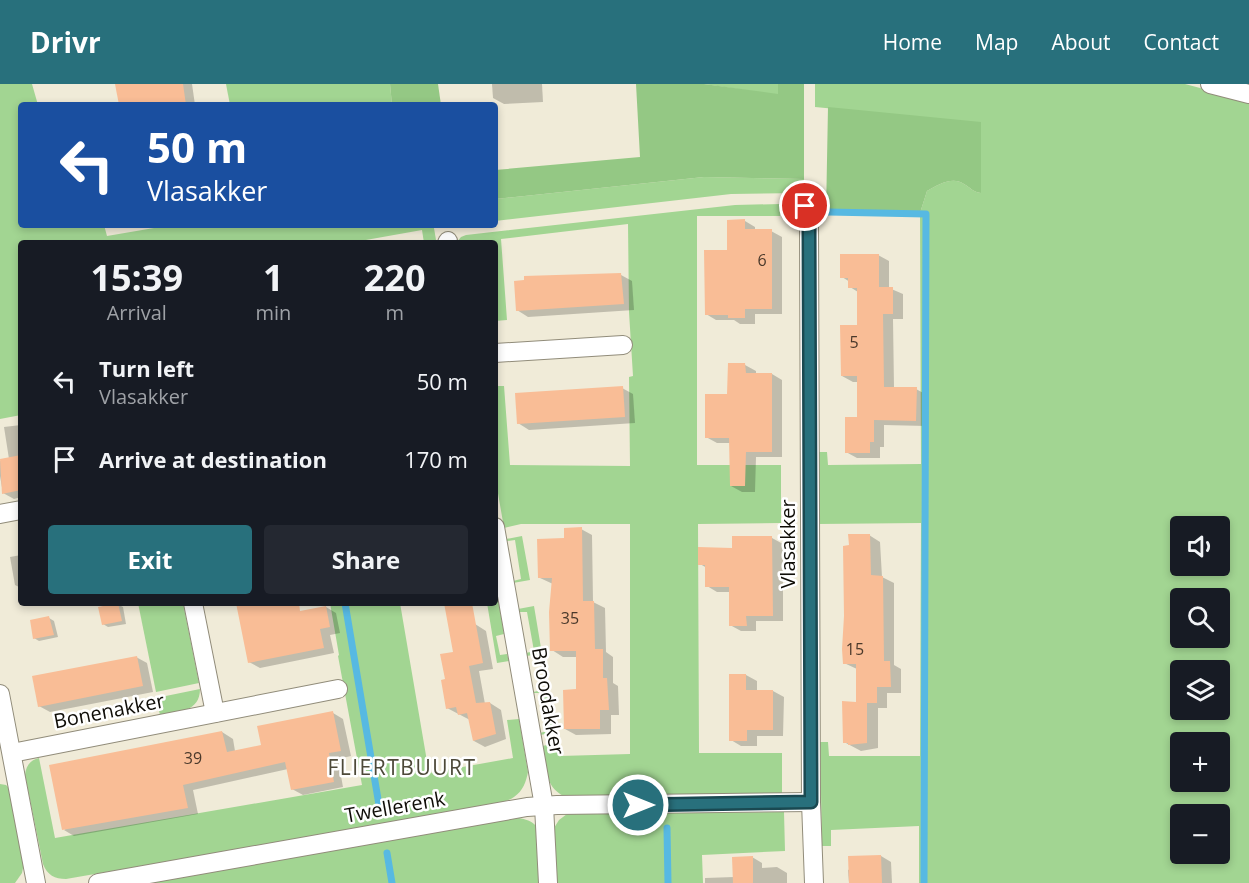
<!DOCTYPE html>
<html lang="en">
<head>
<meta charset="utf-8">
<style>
	:root { --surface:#171b24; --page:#242831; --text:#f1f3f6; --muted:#9ea1a6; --accent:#28707c }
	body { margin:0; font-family:"Open Sans",sans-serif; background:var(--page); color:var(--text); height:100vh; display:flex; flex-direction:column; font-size:22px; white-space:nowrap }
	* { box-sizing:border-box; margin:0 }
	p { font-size:20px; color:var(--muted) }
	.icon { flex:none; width:33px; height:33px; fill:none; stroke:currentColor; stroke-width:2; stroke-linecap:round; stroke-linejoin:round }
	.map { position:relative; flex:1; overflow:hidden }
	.side { position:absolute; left:18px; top:156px; width:480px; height:366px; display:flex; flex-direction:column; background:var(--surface); border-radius:6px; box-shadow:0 3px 9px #0003 }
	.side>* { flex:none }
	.hud { position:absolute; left:18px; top:18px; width:480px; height:126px; border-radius:6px; box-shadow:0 3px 9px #0003; background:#1a4fa0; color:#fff; overflow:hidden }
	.buttons { position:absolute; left:1170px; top:432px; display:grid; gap:12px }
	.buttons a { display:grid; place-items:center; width:60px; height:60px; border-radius:6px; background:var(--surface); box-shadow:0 3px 9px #0003; font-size:30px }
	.pin { position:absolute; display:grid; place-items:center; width:51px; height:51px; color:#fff; margin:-26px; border:3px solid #fff; border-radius:50%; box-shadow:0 2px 6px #0007 }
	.me { position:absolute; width:66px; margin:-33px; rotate:90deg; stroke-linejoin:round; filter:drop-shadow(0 0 4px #0008) }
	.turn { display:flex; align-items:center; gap:21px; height:126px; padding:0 30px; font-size:27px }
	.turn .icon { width:78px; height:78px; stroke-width:2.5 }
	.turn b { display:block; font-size:42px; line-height:51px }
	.eta { display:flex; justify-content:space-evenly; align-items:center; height:102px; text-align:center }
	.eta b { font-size:36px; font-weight:700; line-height:42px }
	.cta { display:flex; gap:12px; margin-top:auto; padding:12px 30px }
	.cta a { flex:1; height:69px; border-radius:6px; background:var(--accent); color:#fff; font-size:24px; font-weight:700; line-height:69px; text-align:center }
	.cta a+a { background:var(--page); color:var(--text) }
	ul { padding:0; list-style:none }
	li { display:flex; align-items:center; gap:18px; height:78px; padding:0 30px }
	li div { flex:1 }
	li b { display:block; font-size:22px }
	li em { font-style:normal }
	header { display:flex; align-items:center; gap:36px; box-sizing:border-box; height:84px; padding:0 30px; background:var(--accent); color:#fff }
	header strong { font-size:28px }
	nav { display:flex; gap:33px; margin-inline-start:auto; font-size:21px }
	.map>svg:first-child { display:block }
</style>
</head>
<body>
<header>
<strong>Drivr</strong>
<nav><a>Home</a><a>Map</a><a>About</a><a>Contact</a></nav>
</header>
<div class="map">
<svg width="1249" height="799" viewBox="0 0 1249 799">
	<rect width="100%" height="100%" fill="#f0ebd8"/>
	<g fill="#a2d592" fill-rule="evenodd">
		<path d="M0,0H32L38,21H21V141H104L107,152L154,144V141H460L434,144L436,156L424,159L422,146L349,159H21V331L0,335Z"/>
		<path d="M226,0H390L392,21H230Z"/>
		<path d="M704,0H778V11Z"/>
		<path d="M815,0H1185L1249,17V799H919V742L831,746V762H822L820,658H828L829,672H920L921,439L818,440V368H827L828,381L921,380L920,129L927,107C938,101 952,92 964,100C971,104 973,108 981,109V39L815,23ZM1180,442H1220V482H1180ZM1180,514H1220V554H1180ZM1180,586H1220V626H1180ZM1180,658H1220V698H1180ZM1180,730H1220V770H1180Z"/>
		<path d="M704,93L804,95V109L731,110L495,137V115Z"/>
		<path d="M780,120V132H697V381H781V439L698,440L699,669H782V710L566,713C544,704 546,682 542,662L558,659L560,672L630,670V440H521L504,444L495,392V302H504L510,381L630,382L629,293L633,292L629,228L628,140L501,155L507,236L495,237V159H456L461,153L466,151L735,121Z"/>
		<path d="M522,452L530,496L513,499V497L521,495L515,456L507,457L506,455Z"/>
		<path d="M497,508L504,550L496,552L500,571L507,570L509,577L497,579L487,519H495V509Z"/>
		<path d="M138,519H183L199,599L156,608Z"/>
		<path d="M330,519H400L429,689L513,674L507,636L519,635L528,688C526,698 523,707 514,713C500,723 456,726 438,729L430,733L388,739L66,795C55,795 47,791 43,780L25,691C26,682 30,676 39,674L55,754L362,701L338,572L339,571Z"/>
		<path d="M534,522L542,570L526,572V569L534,567L527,528H519L518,525Z"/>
		<path d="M200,605C200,628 178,628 160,631L156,614Z"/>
		<path d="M548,605L556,648L540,651V649L547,647L541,609H533V608Z"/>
		<path d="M0,700L6,701L9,704L24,779L22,789L15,799H0Z"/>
		<path d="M644,727H678L686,729L784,728L785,767L702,771L703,799H555L554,744L559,736L567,730H635Z"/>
		<path d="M519,734C525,735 532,737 536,742C543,753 541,785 541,799H144Z"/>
	</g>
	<g fill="#94c884">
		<path d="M390,0H438L441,21H392Z"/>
		<path d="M636,0H704L778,10V0H804V95L704,93L495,115V86L640,73Z"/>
		<path d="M828,23L981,38V109C973,108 971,104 964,100C952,92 938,101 927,107L920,129L826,130Z"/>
	</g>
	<g fill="#0003">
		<path d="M128,0H192L195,21H120Z"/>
		<path d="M492,0H542L543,18L504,20L493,14Z"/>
		<path d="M745,137L755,143V147H771L782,153V230H755V240H740L734,236H716L706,230L728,168Z"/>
		<path d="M878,171L889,177V204L903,210V235H893L894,304L916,305L927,311L926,342L884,341V363H880V374H857L846,368L858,334L859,298H853L842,292L858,242V208L850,203V198L842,193Z"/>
		<path d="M621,191L632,197L634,226L528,233L517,226Z"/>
		<path d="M745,281L756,287V290H772L782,296V373H756L755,408H742L731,402L730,359H717L706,353Z"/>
		<path d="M622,304L633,310L635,339L529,346L518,339Z"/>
		<path d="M21,341V413L14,415L3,409L0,392V377L9,375L4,343Z"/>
		<path d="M581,445L592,451L593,518L605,524L606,568L613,573V599L618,602L619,631H611V650L576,651L565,645L578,606V573H563L552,566L553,500L540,494L566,455Z"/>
		<path d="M869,451L880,458L882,493L894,499V581L901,585V609H887V624H878V664L861,667L844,658L858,620L857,585L844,579L850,463Z"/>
		<path d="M733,454H772L783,460V537H756V547H741L730,541L731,508H717L707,502V484L700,480L733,465Z"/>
		<path d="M21,471V504L15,501L10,473Z"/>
		<path d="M238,519H266L270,539L326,523L336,529L340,549L330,551L334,569L260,584L249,578Z"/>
		<path d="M117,520L123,523L126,540L108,543L103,540Z"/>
		<path d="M49,534L54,537L58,553L39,557L34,554Z"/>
		<path d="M475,540L486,547L493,585L479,587L485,620L490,619L501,626L506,655L485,663L474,657L470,636L447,624L446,596L455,569Z"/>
		<path d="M136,573L147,579L153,608L50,628L39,622Z"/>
		<path d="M746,591L757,597V607H773L784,613L783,652H757V662H741L731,656Z"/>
		<path d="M333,629L343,635L351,672L338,675L343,703L303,711L292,705L288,685L193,706L198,730L74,752L64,746L222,648L233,655L235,667L263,662Z"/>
		<path d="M881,772L891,778L892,799H849L848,786Z"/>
		<path d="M752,773L762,779V784L777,783L787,789V799H705V794L734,793Z"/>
	</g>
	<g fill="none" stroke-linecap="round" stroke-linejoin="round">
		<g stroke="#57b9e2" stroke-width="7">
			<path d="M828,128L926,130L924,799"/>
			<path d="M345,519L380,727"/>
			<path d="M667,744L668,799"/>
			<path d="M387,769L392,799"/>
		</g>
	</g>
	<g fill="#f9bd96">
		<path d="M115,0H183L186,21H119Z"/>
		<path d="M745,135V145H772V225H745V234H728V231H705L704,166H727V136Z"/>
		<path d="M840,170H879V203H893V230H883L884,303H917L916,337L874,336V358H870V369H845V333H857V292H841L840,241H857V204H848V194H840Z"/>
		<path d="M621,189L624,220L516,227L514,197L524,196V192Z"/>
		<path d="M728,279H745L746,289H772V368H746L745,402H730L729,354H705V310H727Z"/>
		<path d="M623,302L625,333L517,340L515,309Z"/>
		<path d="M21,371V406L2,410L0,375Z"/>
		<path d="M582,443L583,517H594L595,565H603V594H607L609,626H600V645H564L563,606L576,605V567H550L549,528L552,494H538L537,455L564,454V444Z"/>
		<path d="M848,450H870L871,491L883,492L884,577H890L891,603H877V619H867V659L848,661V659H843L842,617L856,618V580H843L842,565L844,532L843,462L849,461Z"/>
		<path d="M732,452H772L773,532H746L747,542H729V503H705V481H698V463L732,464Z"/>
		<path d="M118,519L122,537L102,541L98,523Z"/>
		<path d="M236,519H299L300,527L326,522L330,543L320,545L324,564L248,579Z"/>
		<path d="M444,519H472L483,579L469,582L476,619L490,618L496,650L473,657L467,629L458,631L456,623L446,625L441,596L445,595L440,570L453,568Z"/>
		<path d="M49,532L54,551L33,555L30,536Z"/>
		<path d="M137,572L143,602L38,623L32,592Z"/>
		<path d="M729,590H746V606H773V646H747V657H729Z"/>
		<path d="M333,627L341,667L329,669L334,698L291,706L285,678L183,701L188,724L62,746L49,681L222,647L227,668L261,661L257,642Z"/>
		<path d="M881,771L882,799H849L848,772Z"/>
		<path d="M753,772V799H733L732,773Z"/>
	</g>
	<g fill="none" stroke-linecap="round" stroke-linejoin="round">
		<g stroke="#918c7a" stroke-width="20">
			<g id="minor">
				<path d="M1210,0L1249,10"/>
				<path d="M805,122L809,131V140L811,718L814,799"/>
				<path d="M447,159L448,157"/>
				<path d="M495,269L623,261"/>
				<path d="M0,430L21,426"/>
				<path d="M495,443L544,722L548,799"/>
				<path d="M193,519L215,629"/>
				<path d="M0,610L36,799"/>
				<path d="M12,669L338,605"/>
				<path d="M98,799L527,723L557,721L811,718"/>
			</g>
		</g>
		<use href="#minor" stroke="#fff" stroke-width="18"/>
	</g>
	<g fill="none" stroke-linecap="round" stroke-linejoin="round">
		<g stroke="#1a4951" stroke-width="15">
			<path id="route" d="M638,721L811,718L809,140V131L805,122"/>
		</g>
		<use href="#route" stroke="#28707c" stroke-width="10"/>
	</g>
	<g text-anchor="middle" stroke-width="5" stroke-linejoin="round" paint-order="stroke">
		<g font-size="16" fill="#4a392b">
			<text x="762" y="182">6</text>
			<text x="854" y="264">5</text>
			<text x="570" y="540">35</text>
			<text x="855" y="571">15</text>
			<text x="193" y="680">39</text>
		</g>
		<g font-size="20" fill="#0f0d07" stroke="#fff">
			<text transform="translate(788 460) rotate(-90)" y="7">Vlasakker</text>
			<text transform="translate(548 617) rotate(80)" y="7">Broodakker</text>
			<text transform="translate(109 627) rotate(-11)" y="7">Bonenakker</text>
			<text transform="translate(395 723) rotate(-10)" y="7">Twellerenk</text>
		</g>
		<g font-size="21" letter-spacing="1.5" fill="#4d4939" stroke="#fff">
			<text x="402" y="691">FLIERTBUURT</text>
		</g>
	</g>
</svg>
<div class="buttons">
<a><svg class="icon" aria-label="sound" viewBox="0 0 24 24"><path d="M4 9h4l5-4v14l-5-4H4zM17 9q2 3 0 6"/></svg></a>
<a><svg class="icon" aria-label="search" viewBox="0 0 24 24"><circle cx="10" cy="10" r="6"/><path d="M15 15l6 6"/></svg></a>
<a><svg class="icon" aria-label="layers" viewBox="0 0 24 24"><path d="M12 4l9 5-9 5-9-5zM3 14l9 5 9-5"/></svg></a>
<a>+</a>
<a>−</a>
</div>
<div class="pin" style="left:805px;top:122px;background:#d93025"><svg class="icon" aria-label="arrive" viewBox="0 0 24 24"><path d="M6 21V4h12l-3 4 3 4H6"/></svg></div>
<svg class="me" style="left:638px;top:721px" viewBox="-20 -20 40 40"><circle r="17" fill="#28707c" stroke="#fff" stroke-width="3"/><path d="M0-11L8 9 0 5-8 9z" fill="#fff"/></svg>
<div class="hud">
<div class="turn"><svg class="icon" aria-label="left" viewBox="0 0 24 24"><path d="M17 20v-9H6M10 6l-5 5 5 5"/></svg><div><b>50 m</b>Vlasakker</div></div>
</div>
<section class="side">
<div class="eta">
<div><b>15:39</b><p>Arrival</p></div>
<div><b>1</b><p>min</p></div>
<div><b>220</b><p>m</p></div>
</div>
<ul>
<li><svg class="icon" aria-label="left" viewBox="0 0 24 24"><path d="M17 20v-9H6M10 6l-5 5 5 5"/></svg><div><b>Turn left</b><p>Vlasakker</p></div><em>50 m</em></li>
<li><svg class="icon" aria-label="arrive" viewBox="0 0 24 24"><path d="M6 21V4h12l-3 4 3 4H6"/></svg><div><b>Arrive at destination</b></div><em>170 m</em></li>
</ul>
<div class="cta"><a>Exit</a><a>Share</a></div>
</section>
</div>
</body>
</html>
